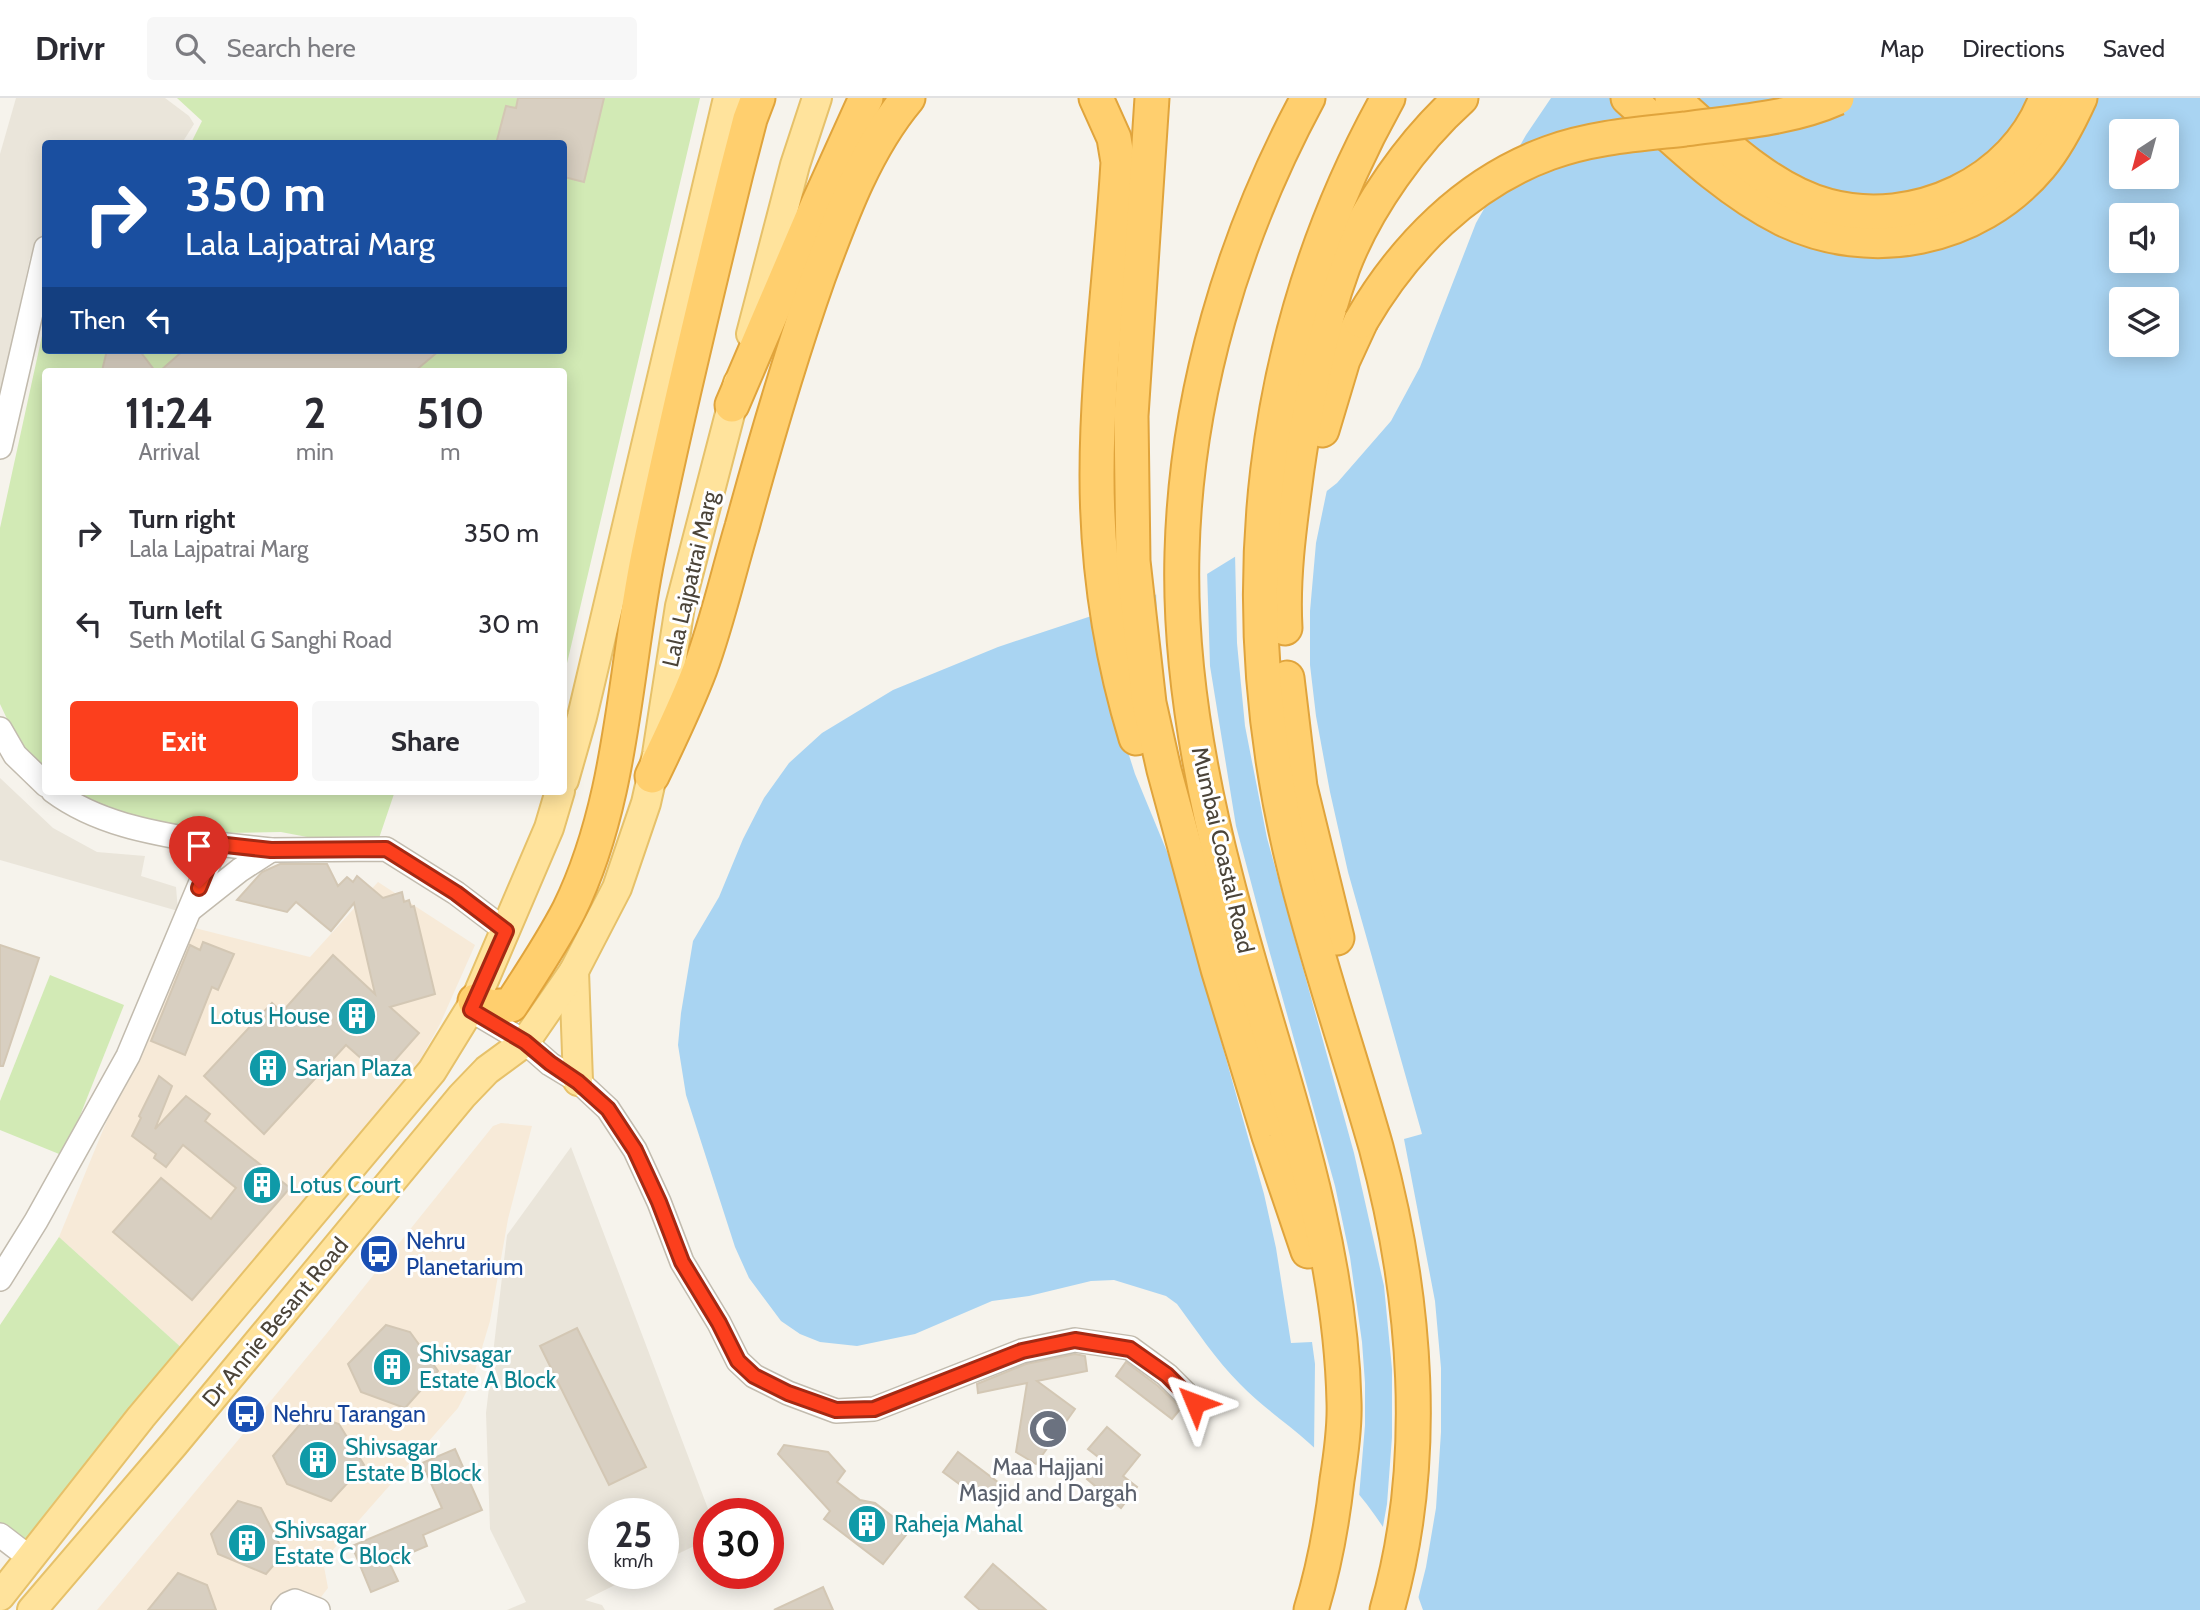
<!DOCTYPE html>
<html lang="en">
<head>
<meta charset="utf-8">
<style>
	:root { --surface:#fff; --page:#f7f7f7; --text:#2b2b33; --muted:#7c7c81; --line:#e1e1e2; --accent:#fc3f1d }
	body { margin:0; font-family:Cabin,sans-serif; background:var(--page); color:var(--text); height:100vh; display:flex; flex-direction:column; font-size:26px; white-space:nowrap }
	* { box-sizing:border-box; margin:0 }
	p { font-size:23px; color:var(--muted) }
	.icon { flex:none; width:38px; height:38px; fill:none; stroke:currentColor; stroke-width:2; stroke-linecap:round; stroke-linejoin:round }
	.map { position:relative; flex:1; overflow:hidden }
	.side { position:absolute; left:42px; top:270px; width:525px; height:427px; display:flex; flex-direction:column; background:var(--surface); border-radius:7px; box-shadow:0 4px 18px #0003 }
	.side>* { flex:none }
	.banner { position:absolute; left:42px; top:42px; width:525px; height:214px; border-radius:7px; box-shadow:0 4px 18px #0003; background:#1a4fa0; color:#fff; overflow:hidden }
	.needle { width:46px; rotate:216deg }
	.tools { position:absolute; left:2109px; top:21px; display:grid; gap:14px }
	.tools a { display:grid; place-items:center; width:70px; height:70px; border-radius:7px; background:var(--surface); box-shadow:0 4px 18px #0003; font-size:35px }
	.speed { position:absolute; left:588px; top:1400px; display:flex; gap:14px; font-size:35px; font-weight:700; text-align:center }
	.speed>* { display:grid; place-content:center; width:91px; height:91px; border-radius:50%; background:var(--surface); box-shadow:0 4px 18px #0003; line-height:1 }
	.speed small { font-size:18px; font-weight:400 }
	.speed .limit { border:10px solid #d22; background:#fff; color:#111 }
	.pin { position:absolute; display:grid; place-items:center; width:60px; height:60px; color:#fff; margin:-72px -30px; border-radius:50% 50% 50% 0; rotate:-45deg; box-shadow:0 0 7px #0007 }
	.pin .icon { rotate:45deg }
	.me { position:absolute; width:77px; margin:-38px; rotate:314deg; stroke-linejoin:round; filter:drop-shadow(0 0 5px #0008) }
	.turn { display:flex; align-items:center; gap:24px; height:147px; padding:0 28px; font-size:32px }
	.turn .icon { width:91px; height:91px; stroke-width:2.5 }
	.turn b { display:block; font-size:49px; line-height:60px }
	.then { display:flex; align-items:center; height:66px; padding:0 28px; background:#0003; gap:14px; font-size:26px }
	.eta { display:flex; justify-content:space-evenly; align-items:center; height:119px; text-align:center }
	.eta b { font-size:42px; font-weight:800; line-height:49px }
	.action { display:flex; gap:14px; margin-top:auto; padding:14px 28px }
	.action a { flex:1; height:80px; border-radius:7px; background:var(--accent); color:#fff; font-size:28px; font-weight:800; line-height:80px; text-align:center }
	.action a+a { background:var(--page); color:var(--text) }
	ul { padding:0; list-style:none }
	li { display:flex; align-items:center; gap:21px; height:91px; padding:0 28px }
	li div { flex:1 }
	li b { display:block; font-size:26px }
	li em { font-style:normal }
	header { display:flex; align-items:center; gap:42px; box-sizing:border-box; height:98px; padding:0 35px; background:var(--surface); border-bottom:2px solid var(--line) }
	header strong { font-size:33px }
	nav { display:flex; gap:38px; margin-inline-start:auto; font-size:24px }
	.search { width:490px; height:63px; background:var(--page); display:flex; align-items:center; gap:18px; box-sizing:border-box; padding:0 24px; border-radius:7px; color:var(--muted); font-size:26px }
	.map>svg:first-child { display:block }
</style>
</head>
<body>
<header>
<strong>Drivr</strong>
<div class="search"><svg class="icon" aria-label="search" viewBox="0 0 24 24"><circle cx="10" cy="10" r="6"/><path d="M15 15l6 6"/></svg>Search here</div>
<nav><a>Map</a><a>Directions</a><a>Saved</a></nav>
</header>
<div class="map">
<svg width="2200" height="1512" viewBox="0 0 2200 1512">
	<rect width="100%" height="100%" fill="#f6f3ec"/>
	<g fill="#eae5da">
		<path d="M16,0H165L189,18L194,26L182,45L46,46L45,146L30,160L0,298V56Z"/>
		<path d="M0,680L53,730L97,754L145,758L141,778L176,789L178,813L0,762Z"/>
		<path d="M571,1049L710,1416L709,1441L663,1463V1416H604V1475H639L585,1502L602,1507L605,1512H507L526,1504L490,1431L486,1315L507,1137Z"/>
	</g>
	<g fill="#f7ead8">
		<path d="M378,784L475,847L440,926L413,975L184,1252L59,1139L187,828L310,859Z"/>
		<path d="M501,1025L532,1028L508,1121L490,1223L472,1283L458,1310L323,1463L328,1490L311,1512H97L327,1235L493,1028Z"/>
	</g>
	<g fill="#d2eab5">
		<path d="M177,0H700L564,578V273H46L45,685L32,674L0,606V430L45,224L46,252H564V46L191,45L202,23Z"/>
		<path d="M57,693H395L375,752L281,734L170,736Z"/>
		<path d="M50,877L124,907L64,1058L0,1032V1003Z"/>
		<path d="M59,1139L184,1252L21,1446L0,1429V1227Z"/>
	</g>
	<path fill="#a9d4f2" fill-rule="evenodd" d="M1551,0H2200V1512H1423C1400,1444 1363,1393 1309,1345C1287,1325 1261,1308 1240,1286C1216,1262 1197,1233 1177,1206L1166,1198L1114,1182L1091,1183L1029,1198L992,1203L915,1236L857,1248L820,1244L800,1236L781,1223L749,1180L735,1149L686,997L678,947L681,915L693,843L719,799L743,741L764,700L789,665L822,635L893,592L998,549L1194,484L1272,436L1337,385L1391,323L1420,269L1476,125L1526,37ZM2121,33H2166V79H2121ZM2121,117H2166V163H2121ZM2121,201H2166V247H2121Z"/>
	<g fill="#f6f3ec">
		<path d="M1328,387L1316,445L1310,513V567L1316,618L1330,694L1348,774L1422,1036L1404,1041L1435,1203L1441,1270V1334L1436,1410L1426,1469L1417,1505L1411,1488L1382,1434L1387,1406L1392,1339V1271L1384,1188L1354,1055L1267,740L1245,628L1237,545L1235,455L1270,433Z"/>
		<path d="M1207,472L1210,568L1236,728L1266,841L1335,1088L1350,1159L1362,1244L1365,1285V1327L1359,1399L1314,1354L1315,1266L1312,1244L1291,1245L1276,1150L1264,1096L1170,761L1135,676L1114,610L1160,589L1156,493L1193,481Z"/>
	</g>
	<g fill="#d8cfc1" stroke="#d3c7b4" stroke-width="2">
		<path d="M518,0H604L584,84L564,79V46H496L506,8L516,10Z"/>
		<path d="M107,252H139L155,273H102Z"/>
		<path d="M184,252H440L415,273H160Z"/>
		<path d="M280,766H327L338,788L347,779L353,784L357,778L383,800L402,794L404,804L409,802L411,809L414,808L435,896L390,909L419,935L381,978L346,947L264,1036L204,978L272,905L282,914L333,857L375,896L354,805L331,833L296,804L287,814L237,802L262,774Z"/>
		<path d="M203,844L234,856L218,892L212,889L185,957L151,943L190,847L200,852Z"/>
		<path d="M0,847L39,860L3,968H0Z"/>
		<path d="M159,978L172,988L155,1031L186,998L210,1016L205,1023L290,1090L192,1202L113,1134L161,1080L211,1121L236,1090L183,1047L166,1069L154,1060L156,1056L132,1038L141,1020L139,1018Z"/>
		<path d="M386,1227L410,1234L438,1273L405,1310L361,1294L348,1266Z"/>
		<path d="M577,1230L646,1369L609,1387L540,1248Z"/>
		<path d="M1075,1256L1085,1258L1087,1273L1037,1283L1075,1311L1036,1366L1016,1354L1027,1285L978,1295L977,1286L1026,1266Z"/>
		<path d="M1126,1264L1158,1288L1181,1310L1172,1321L1116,1278Z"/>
		<path d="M309,1316L339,1326L364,1367L331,1403L287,1386L273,1358Z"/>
		<path d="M1107,1329L1140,1357L1123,1378L1137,1389L1121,1410L1087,1381L1102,1362L1088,1351Z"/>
		<path d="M784,1347L828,1354L845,1373L837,1384L860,1402L875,1405L910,1432L883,1466L824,1421L830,1413L778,1356Z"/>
		<path d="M455,1351L482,1412L423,1437L427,1448L389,1464L398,1483L371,1494L352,1448L442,1410L422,1365Z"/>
		<path d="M958,1354L999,1385L984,1404L943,1374Z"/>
		<path d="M238,1403L261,1410L284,1455L266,1476L218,1456L211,1436Z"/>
		<path d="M993,1466L1046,1512H980L965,1499Z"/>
		<path d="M178,1475L207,1487L216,1512H148Z"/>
		<path d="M823,1489L833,1512H774Z"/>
	</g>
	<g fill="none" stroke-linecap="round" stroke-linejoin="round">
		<g stroke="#c2bbae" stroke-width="26">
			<g id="minor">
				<path d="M0,349L46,150"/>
				<path d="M0,631L15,657L46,687"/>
				<path d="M53,693C100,728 160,736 217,746"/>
				<path d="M192,810L240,772L271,752"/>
				<path d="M471,912L525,944L550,966L578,983L608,1011L635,1052L659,1104L682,1164L719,1225L738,1263L754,1278L788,1295L836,1313L874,1311L1022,1253L1075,1242L1130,1250L1167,1277L1195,1305"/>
				<path d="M0,1181L36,1123L128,958L217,746L271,752L386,751L456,795L506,833"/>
				<path d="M0,1437L30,1460"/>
				<path d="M283,1512L288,1506L295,1503L318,1512"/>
			</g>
		</g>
		<g stroke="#e6c16a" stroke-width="32">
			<g id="major">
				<path d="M751,236L795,67L817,0"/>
				<path d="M564,682L582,619L728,0"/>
				<path d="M574,873L578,983"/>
				<path d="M0,1498L141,1319L432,973L475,903L549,730L560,693"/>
				<path d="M32,1512L174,1346L462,998L487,972L525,944L574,873L617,790L646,705L657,656L680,508L738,285"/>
			</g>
		</g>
		<g stroke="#e0a43c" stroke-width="37">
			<g id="highway">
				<path d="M1096,0L1114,40L1118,64C1112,168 1097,273 1097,377C1097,466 1110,555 1136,640"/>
				<path d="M1152,0L1131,318L1133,463L1149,605L1164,672L1218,871L1269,1038L1308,1153"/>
				<path d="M1308,0C1233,139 1186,297 1182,455C1179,562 1199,677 1226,780C1270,953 1340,1124 1344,1304C1345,1330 1341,1357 1337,1382C1332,1426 1324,1470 1311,1512"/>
				<path d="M1628,0C1676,43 1725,92 1783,121C1870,163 1977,143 2040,68C2057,48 2069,24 2080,0"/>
				<path d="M1672,0C1716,39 1770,93 1828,108C1914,131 2015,85 2046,0"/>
				<path d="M732,307L818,106L866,0"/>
				<path d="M1322,332L1343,262L1361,223"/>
				<path d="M1285,530C1282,477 1290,424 1297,371C1307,303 1319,234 1343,169C1366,109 1413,43 1461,0"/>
				<path d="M1287,580L1300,689L1337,840"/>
				<path d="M652,678C669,643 686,608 700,571C717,525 728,476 742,429C765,345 789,262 818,180C841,118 865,51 908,0"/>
				<path d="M475,903L491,909L511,907C531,876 552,845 569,812C623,702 624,575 648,457C674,329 705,201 736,75L750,21L758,0"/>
				<path d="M1387,1512C1430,1363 1416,1197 1376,1049C1349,954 1316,860 1293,764C1230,503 1257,235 1388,0"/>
			</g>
		</g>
		<use href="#minor" stroke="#fff" stroke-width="23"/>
		<use href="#major" stroke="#ffe39c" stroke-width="28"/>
		<use href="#highway" stroke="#ffcf6e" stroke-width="33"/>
		<g stroke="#e0a43c" stroke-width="37" stroke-linecap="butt">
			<path id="highway-bridge" d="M1361,223C1404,149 1467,85 1549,55C1592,39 1640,36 1685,31C1736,24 1790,21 1837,0"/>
		</g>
		<use href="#highway-bridge" stroke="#ffcf6e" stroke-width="33"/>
	</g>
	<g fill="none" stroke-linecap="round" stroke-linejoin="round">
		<g stroke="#a42913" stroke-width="18">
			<path id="route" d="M199,790L217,746L271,752L386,751L456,795L506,833L471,912L525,944L550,965L578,984L608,1011L635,1052L659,1104L682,1164L719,1225L738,1263L754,1278L788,1295L836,1312L874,1311L1022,1253L1075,1242L1130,1251L1167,1277L1195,1305"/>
		</g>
		<use href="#route" stroke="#fc3f1d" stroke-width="12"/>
	</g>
	<defs>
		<g id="building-disc" transform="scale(2.0125)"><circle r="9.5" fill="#0f9aa8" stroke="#fff"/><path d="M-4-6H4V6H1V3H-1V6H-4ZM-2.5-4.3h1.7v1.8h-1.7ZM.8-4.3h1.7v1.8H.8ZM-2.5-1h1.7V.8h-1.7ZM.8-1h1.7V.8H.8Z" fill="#fff"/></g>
		<g id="bus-disc" transform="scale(2.0125)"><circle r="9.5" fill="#1a4fb4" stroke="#fff"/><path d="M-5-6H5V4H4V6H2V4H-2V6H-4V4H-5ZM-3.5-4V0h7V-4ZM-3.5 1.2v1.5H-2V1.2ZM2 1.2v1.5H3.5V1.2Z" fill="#fff"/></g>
		<g id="mosque-disc" transform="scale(2.0125)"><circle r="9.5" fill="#6b7280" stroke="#fff"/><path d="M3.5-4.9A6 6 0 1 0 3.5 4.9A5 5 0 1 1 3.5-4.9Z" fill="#fff"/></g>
	</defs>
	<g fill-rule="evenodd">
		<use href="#building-disc" x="357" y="918"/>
		<use href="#building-disc" x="268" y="970"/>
		<use href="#building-disc" x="262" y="1087"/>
		<use href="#bus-disc" x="379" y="1156"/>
		<use href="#building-disc" x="392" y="1269"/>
		<use href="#bus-disc" x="246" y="1316"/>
		<use href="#mosque-disc" x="1048" y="1331"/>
		<use href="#building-disc" x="318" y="1362"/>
		<use href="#building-disc" x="867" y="1426"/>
		<use href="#building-disc" x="247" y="1445"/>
	</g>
	<g text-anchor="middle" stroke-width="6" stroke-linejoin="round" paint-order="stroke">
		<g font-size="23" fill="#4b4439" stroke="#fff">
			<text transform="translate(690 481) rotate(-77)" y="8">Lala Lajpatrai Marg</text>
			<text transform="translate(1223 752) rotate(77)" y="8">Mumbai Coastal Road</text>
			<text transform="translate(275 1224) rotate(-50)" y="8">Dr Annie Besant Road</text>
		</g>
		<g font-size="23" fill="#0d838f" stroke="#fff" text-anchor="start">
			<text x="330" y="926" text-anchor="end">Lotus House</text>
			<text x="295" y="978">Sarjan Plaza</text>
			<text x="289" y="1095">Lotus Court</text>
			<text x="419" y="1264">Shivsagar<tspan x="419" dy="26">Estate A Block</tspan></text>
			<text x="345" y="1357">Shivsagar<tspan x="345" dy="26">Estate B Block</tspan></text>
			<text x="894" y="1434">Raheja Mahal</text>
			<text x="274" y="1440">Shivsagar<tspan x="274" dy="26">Estate C Block</tspan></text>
		</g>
		<g font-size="23" fill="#164399" stroke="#fff" text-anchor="start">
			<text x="406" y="1151">Nehru<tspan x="406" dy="26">Planetarium</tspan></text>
			<text x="273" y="1324">Nehru Tarangan</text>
		</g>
		<g font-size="23" fill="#5b616d" stroke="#fff">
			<text x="1048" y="1377">Maa Hajjani<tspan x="1048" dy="26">Masjid and Dargah</tspan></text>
		</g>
	</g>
</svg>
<div class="tools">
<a><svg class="needle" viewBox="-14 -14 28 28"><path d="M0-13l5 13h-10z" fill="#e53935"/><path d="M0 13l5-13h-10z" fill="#7c7c81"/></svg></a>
<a><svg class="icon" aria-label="sound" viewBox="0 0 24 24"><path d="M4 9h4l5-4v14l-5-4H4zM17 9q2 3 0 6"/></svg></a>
<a><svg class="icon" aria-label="layers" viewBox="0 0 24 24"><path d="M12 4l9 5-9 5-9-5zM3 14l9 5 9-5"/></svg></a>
</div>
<div class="speed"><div>25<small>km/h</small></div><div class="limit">30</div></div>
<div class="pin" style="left:199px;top:790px;background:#d93025"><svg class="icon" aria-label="arrive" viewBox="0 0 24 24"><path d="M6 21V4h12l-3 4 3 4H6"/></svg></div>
<svg class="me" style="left:1195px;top:1305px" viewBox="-20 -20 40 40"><path d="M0-17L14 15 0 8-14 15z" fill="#fc3f1d" stroke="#fff" stroke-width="4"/></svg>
<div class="banner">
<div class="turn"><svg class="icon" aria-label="right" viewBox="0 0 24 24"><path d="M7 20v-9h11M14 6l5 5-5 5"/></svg><div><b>350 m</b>Lala Lajpatrai Marg</div></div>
<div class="then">Then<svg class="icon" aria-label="left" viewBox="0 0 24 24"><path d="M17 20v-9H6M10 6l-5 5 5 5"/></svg></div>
</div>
<section class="side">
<div class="eta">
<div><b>11:24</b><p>Arrival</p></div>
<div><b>2</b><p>min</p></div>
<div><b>510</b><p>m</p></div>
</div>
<ul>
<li><svg class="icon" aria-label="right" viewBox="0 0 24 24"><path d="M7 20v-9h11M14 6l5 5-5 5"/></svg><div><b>Turn right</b><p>Lala Lajpatrai Marg</p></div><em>350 m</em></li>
<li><svg class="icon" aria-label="left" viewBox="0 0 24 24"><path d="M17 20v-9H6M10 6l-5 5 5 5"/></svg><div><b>Turn left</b><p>Seth Motilal G Sanghi Road</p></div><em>30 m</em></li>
</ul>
<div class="action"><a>Exit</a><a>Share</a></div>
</section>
</div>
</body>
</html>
